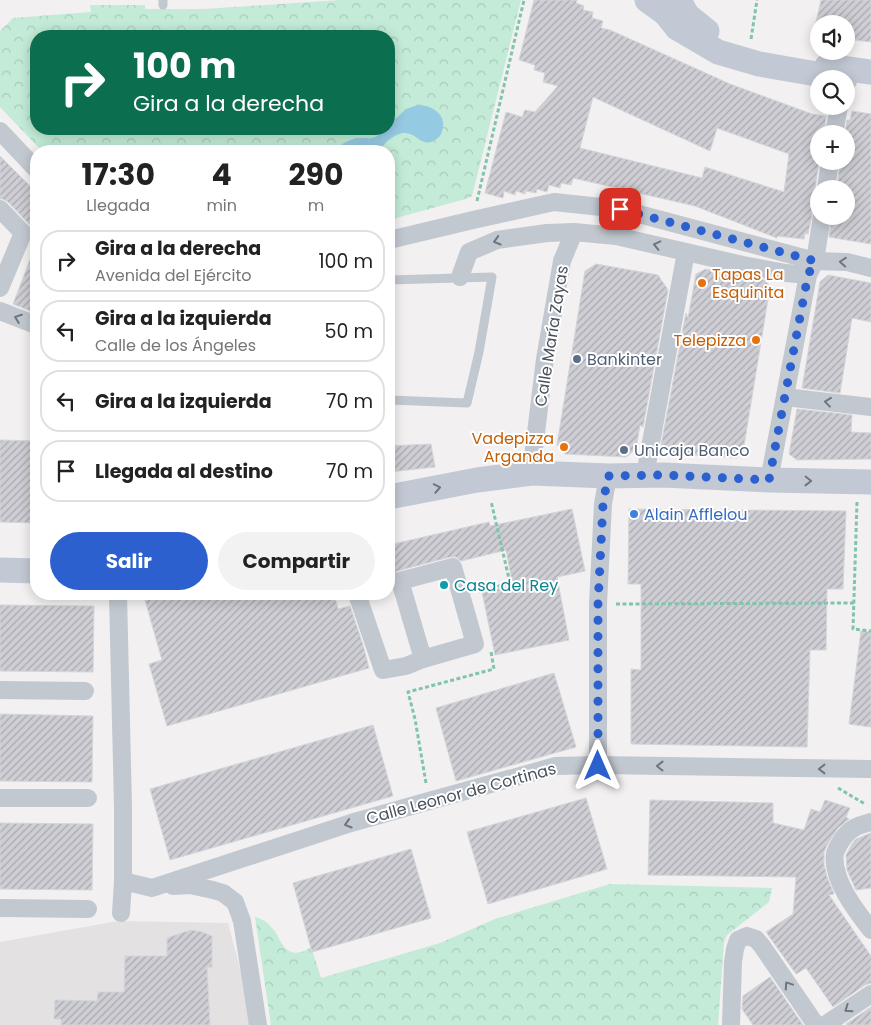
<!DOCTYPE html>
<html lang="es">
<head>
<meta charset="utf-8">
<style>
	:root { --surface:#fff; --page:#f2f2f2; --text:#222; --muted:#767676; --line:#e0e0e0; --accent:#2c60cf }
	body { margin:0; font-family:Poppins,sans-serif; background:var(--page); color:var(--text); height:100vh; display:flex; flex-direction:column; font-size:19px; white-space:nowrap }
	* { box-sizing:border-box; margin:0 }
	p { font-size:16px; color:var(--muted) }
	.icon { flex:none; width:28px; height:28px; fill:none; stroke:currentColor; stroke-width:2; stroke-linecap:round; stroke-linejoin:round }
	.map { position:relative; flex:1; overflow:hidden }
	.side { position:absolute; left:30px; top:145px; width:365px; height:455px; display:flex; flex-direction:column; background:var(--surface); border-radius:20px; box-shadow:0 2px 12px #0003 }
	.side>* { flex:none }
	.top-card { position:absolute; left:30px; top:30px; width:365px; height:105px; border-radius:20px; box-shadow:0 2px 12px #0003; background:#0b6e4f; color:#fff; overflow:hidden }
	.buttons { position:absolute; left:810px; top:15px; display:grid; gap:10px }
	.buttons a { display:grid; place-items:center; width:45px; height:45px; border-radius:50%; background:var(--surface); box-shadow:0 2px 12px #0003; font-size:25px }
	.pin { position:absolute; display:grid; place-items:center; width:42px; height:42px; color:#fff; margin:-21px; border-radius:10px; box-shadow:0 2px 8px #0006 }
	.me { position:absolute; width:55px; margin:-28px; rotate:0deg; stroke-linejoin:round; filter:drop-shadow(0 0 4px #0008) }
	.turn { display:flex; align-items:center; gap:18px; height:105px; padding:0 20px; font-size:22px }
	.turn .icon { width:65px; height:65px; stroke-width:2.5 }
	.turn b { display:block; font-size:35px; line-height:42px }
	.eta { display:flex; justify-content:space-evenly; align-items:center; height:85px; text-align:center }
	.eta b { font-size:30px; font-weight:700; line-height:35px }
	.cta { display:flex; gap:10px; margin-top:auto; padding:10px 20px }
	.cta a { flex:1; height:58px; border-radius:30px; background:var(--accent); color:#fff; font-size:20px; font-weight:700; line-height:58px; text-align:center }
	.cta a+a { background:var(--page); color:var(--text) }
	ul { padding:0; list-style:none }
	li { display:flex; align-items:center; gap:15px; height:62px; margin:0 10px 8px; padding:0 10px; border:2px solid var(--line); border-radius:20px }
	li div { flex:1 }
	li b { display:block; font-size:19px }
	li em { font-style:normal }
	.map>svg:first-child { display:block }
</style>
</head>
<body>
<div class="map">
<svg width="871" height="1025" viewBox="0 0 871 1025">
	<defs>
		<pattern id="park-crowns" width="20" height="18" patternUnits="userSpaceOnUse" patternTransform="scale(1.25)"><rect width="20" height="18" fill="#c3ebd7"/><path d="M2 6a3 3 0 1 1 6 0M12 15a3 3 0 1 1 6 0" fill="none" stroke="#a9cbbb"/></pattern>
		<pattern id="building-hatch" width="6" height="6" patternUnits="userSpaceOnUse" patternTransform="scale(1.25)"><rect width="6" height="6" fill="#ceced4"/><path d="M-1 1l2-2M0 6l6-6M5 7l2-2" fill="none" stroke="#a9aaaf"/></pattern>
	</defs>
	<rect width="100%" height="100%" fill="#f2f0f0"/>
	<path fill="#e3e1e1" d="M118,921L228,923L255,1025H0V942Z"/>
	<g fill="url(#park-crowns)" fill-rule="evenodd">
		<path d="M341,0H521L472,196L469,198L389,220V151H42L0,107V31L13,18L91,12L90,5H145V9H204ZM36,36H389V129H36Z"/>
		<path d="M610,884L772,888L769,902L727,935L724,942L718,1025H271L255,917C262,919 268,922 272,928C277,933 279,940 283,945C290,956 302,954 311,947L321,978L440,943L495,919Z"/>
	</g>
	<path fill="#95cae3" d="M418,105C432,105 448,115 442,131C441,135 439,138 435,140C417,151 416,121 390,139C385,143 382,146 381,151H334C341,143 353,137 364,138C369,138 367,139 372,138C378,137 381,133 386,129H389V125L406,109Z"/>
	<g fill="url(#building-hatch)" stroke="#d4d5da" fill-rule="evenodd">
		<path d="M534,0H577L576,3L584,6L583,10L593,12L592,18L603,21L601,28L610,30L730,84L812,114L826,116L824,134H819V161L815,188L816,192L819,197V206L814,209L812,214L808,234L805,233L804,239L777,236V238L695,206L573,178L571,185L561,183L560,188L549,185L547,192L537,189L536,193L526,191L525,194L516,191L515,195L504,191L503,198L485,193L506,112L522,117L525,110L535,112L558,86L543,82L545,73L534,70L535,65L519,60ZM593,97L710,151L717,128L789,154L784,192L705,167L702,178L580,148Z"/>
		<path d="M821,0H871V42L846,39V24H819V36L813,35Z"/>
		<path d="M852,111L871,114V244L829,237L832,216H846V189H837L840,161H846V134H845L847,120H850Z"/>
		<path d="M0,156L36,192V238L33,235V231L31,226L8,202L3,199H0Z"/>
		<path d="M35,247H36V313L13,304Z"/>
		<path d="M596,264L658,275L668,290L643,427L640,425L636,449L626,457L565,454L557,445L585,271Z"/>
		<path d="M706,269L765,280L770,287L743,452L737,458L671,454L661,445L686,313L688,318L696,274Z"/>
		<path d="M828,275L871,283V322L852,318L840,393L802,388L820,282Z"/>
		<path d="M797,409L852,415L851,432L871,433V459L797,460L789,454Z"/>
		<path d="M0,440L36,441V523L0,522Z"/>
		<path d="M431,444L435,467L389,472V446Z"/>
		<path d="M572,509L585,571L557,577L569,640L495,655L482,592L513,586L506,550L461,561L456,557H450L397,571L389,578V545L489,522L490,526Z"/>
		<path d="M629,509L846,511L843,589H827L826,650H810L807,747L631,744V669L641,670V584H628Z"/>
		<path d="M169,594H334L338,609L350,606L363,645L369,668L167,726L149,664L162,660L145,600Z"/>
		<path d="M0,605L94,606L93,672L0,671Z"/>
		<path d="M861,631L871,632V727L849,724Z"/>
		<path d="M554,673L576,747L456,781L436,708Z"/>
		<path d="M0,714L93,716L92,782L0,781Z"/>
		<path d="M373,725L393,796L170,860L150,789Z"/>
		<path d="M586,798L607,869L488,904L467,832Z"/>
		<path d="M650,800L773,803V823L804,830L811,809L820,812L825,800L850,808L846,817L849,819L838,828L827,845L824,852V865L827,877L834,894L829,895L871,956V983L865,985L833,1007L806,968L796,974L766,932L793,914L796,877L648,875Z"/>
		<path d="M0,823L93,824L92,890L0,889Z"/>
		<path d="M871,833V888L856,890L847,870L846,855L852,844L856,839Z"/>
		<path d="M411,849L431,918L312,952L293,883Z"/>
		<path d="M192,930L202,932L212,936V967H207L210,1025H61V1019H54L55,1000L97,1001L98,992H124L125,956H167V938L181,933Z"/>
		<path d="M770,977L803,1025H753L742,1009L743,996Z"/>
		<path d="M871,1007V1025H847L846,1024Z"/>
	</g>
	<g fill="none" stroke-linecap="round" stroke-linejoin="round">
		<g stroke="#7fc5ab" stroke-width="3" stroke-dasharray="4 2.5" stroke-linecap="butt">
			<path d="M751,39L757,0"/>
			<path d="M477,201L524,0"/>
			<path d="M857,502L853,629L871,631"/>
			<path d="M481,592L480,591L510,583L491,501"/>
			<path d="M616,604L854,603"/>
			<path d="M426,783L415,719L408,692L494,669L491,652"/>
			<path d="M838,788L865,804"/>
		</g>
		<g stroke="#c2c8d0" stroke-width="9">
			<path d="M163,5V0"/>
			<path d="M389,280L492,277L479,352L467,403L389,400"/>
		</g>
		<g stroke="#c2c8d0" stroke-width="18">
			<path d="M0,131L36,169"/>
			<path d="M834,134L839,106"/>
			<path d="M826,189L830,161"/>
			<path d="M0,209L23,233L0,288"/>
			<path d="M389,240L473,220L554,202L620,209L815,261L847,262L871,268"/>
			<path d="M460,277L469,252L497,240L547,233L574,232L616,236L743,265L786,273L808,275"/>
			<path d="M0,311L36,325"/>
			<path d="M785,397L871,407"/>
			<path d="M532,473L533,457L545,359L562,261L574,232"/>
			<path d="M645,475L686,252"/>
			<path d="M769,480L808,275L815,261L822,216"/>
			<path d="M118,594L123,807V881L121,913"/>
			<path d="M357,594L383,670L406,666L423,659L400,581L453,567L475,644L423,659"/>
			<path d="M0,690L85,691"/>
			<path d="M598,765V604L603,504L608,476"/>
			<path d="M0,798H88"/>
			<path d="M871,822C856,826 848,829 840,843C838,846 836,850 835,853C831,879 856,911 871,930"/>
			<path d="M123,881L152,888L351,823L429,801L556,766L598,765L871,769"/>
			<path d="M173,886L190,885L213,890L223,893L235,902L242,921L258,1025"/>
			<path d="M0,908L88,909"/>
			<path d="M731,1025L733,962L735,949L738,940L747,936L756,939L762,946L816,1025"/>
			<path d="M825,1025L871,994"/>
		</g>
		<g stroke="#c2c9d4" stroke-width="25">
			<path d="M647,0L665,13L677,28L718,52L759,64L845,79"/>
			<path d="M679,0L687,15L707,31"/>
			<path d="M827,66L871,72"/>
			<path d="M389,497L477,480L532,473L608,476L663,475L769,480L871,482"/>
			<path d="M0,570L36,571"/>
		</g>
	</g>
	<defs><path id="oneway-chevron" d="M-2-3.5L2.5 0L-2 3.5" fill="none" stroke-width="1.6" stroke-linecap="round" stroke-linejoin="round" transform="scale(1.25)"/></defs>
	<g stroke="#6e757e">
		<use href="#oneway-chevron" transform="translate(497 241) rotate(164)"/>
		<use href="#oneway-chevron" transform="translate(657 245) rotate(-167)"/>
		<use href="#oneway-chevron" transform="translate(843 262) rotate(-176)"/>
		<use href="#oneway-chevron" transform="translate(18 318) rotate(-159)"/>
		<use href="#oneway-chevron" transform="translate(828 402) rotate(-173)"/>
		<use href="#oneway-chevron" transform="translate(660 766) rotate(-179)"/>
		<use href="#oneway-chevron" transform="translate(822 769) rotate(180)"/>
		<use href="#oneway-chevron" transform="translate(348 824) rotate(163)"/>
		<use href="#oneway-chevron" transform="translate(788 985) rotate(-124)"/>
		<use href="#oneway-chevron" transform="translate(848 1009) rotate(146)"/>
	</g>
	<g stroke="#6e757f">
		<use href="#oneway-chevron" transform="translate(808 481) rotate(1)"/>
		<use href="#oneway-chevron" transform="translate(437 488) rotate(-11)"/>
	</g>
	<g fill="none" stroke-linecap="round" stroke-linejoin="round">
		<path stroke="#2c60cf" stroke-width="9" stroke-dasharray="0 16.2" d="M598,766V604L603,504L608,476L663,475L769,480L808,275L815,261L620,209"/>
	</g>
	<g fill="#e8710a" stroke="#fff" stroke-width="2">
		<circle cx="702" cy="283" r="5"/>
		<circle cx="756" cy="340" r="5"/>
		<circle cx="564" cy="447" r="5"/>
	</g>
	<g fill="#5c6f8a" stroke="#fff" stroke-width="2">
		<circle cx="577" cy="359" r="5"/>
		<circle cx="624" cy="450" r="5"/>
	</g>
	<circle fill="#3f7fe0" stroke="#fff" stroke-width="2" cx="634" cy="514" r="5"/>
	<circle fill="#0f9aa8" stroke="#fff" stroke-width="2" cx="444" cy="585" r="5"/>
	<g text-anchor="middle" stroke-width="4" stroke-linejoin="round" paint-order="stroke">
		<g font-size="16" fill="#c56008" stroke="#fff" text-anchor="end">
			<text x="712" y="280" text-anchor="start">Tapas La<tspan x="712" dy="18">Esquinita</tspan></text>
			<text x="746" y="346">Telepizza</text>
			<text x="554" y="444">Vadepizza<tspan x="554" dy="18">Arganda</tspan></text>
		</g>
		<g font-size="16" fill="#4a515b" stroke="#fff">
			<text transform="translate(551 336) rotate(-81)" y="6">Calle María Zayas</text>
			<text transform="translate(461 793) rotate(-15)" y="6">Calle Leonor de Cortinas</text>
		</g>
		<g font-size="16" fill="#4e5e75" stroke="#fff" text-anchor="start">
			<text x="587" y="365">Bankinter</text>
			<text x="634" y="456">Unicaja Banco</text>
		</g>
		<g font-size="16" fill="#366cbe" stroke="#fff" text-anchor="start">
			<text x="644" y="520">Alain Afflelou</text>
		</g>
		<g font-size="16" fill="#0d838f" stroke="#fff" text-anchor="start">
			<text x="454" y="591">Casa del Rey</text>
		</g>
	</g>
</svg>
<div class="buttons">
<a><svg class="icon" aria-label="sound" viewBox="0 0 24 24"><path d="M4 9h4l5-4v14l-5-4H4zM17 9q2 3 0 6"/></svg></a>
<a><svg class="icon" aria-label="search" viewBox="0 0 24 24"><circle cx="10" cy="10" r="6"/><path d="M15 15l6 6"/></svg></a>
<a>+</a>
<a>−</a>
</div>
<div class="pin" style="left:620px;top:209px;background:#d93025"><svg class="icon" aria-label="arrive" viewBox="0 0 24 24"><path d="M6 21V4h12l-3 4 3 4H6"/></svg></div>
<svg class="me" style="left:598px;top:766px" viewBox="-20 -20 40 40"><path d="M0-17L14 15 0 8-14 15z" fill="#2c60cf" stroke="#fff" stroke-width="4"/></svg>
<div class="top-card">
<div class="turn"><svg class="icon" aria-label="right" viewBox="0 0 24 24"><path d="M7 20v-9h11M14 6l5 5-5 5"/></svg><div><b>100 m</b>Gira a la derecha</div></div>
</div>
<section class="side">
<div class="eta">
<div><b>17:30</b><p>Llegada</p></div>
<div><b>4</b><p>min</p></div>
<div><b>290</b><p>m</p></div>
</div>
<ul>
<li><svg class="icon" aria-label="right" viewBox="0 0 24 24"><path d="M7 20v-9h11M14 6l5 5-5 5"/></svg><div><b>Gira a la derecha</b><p>Avenida del Ejército</p></div><em>100 m</em></li>
<li><svg class="icon" aria-label="left" viewBox="0 0 24 24"><path d="M17 20v-9H6M10 6l-5 5 5 5"/></svg><div><b>Gira a la izquierda</b><p>Calle de los Ángeles</p></div><em>50 m</em></li>
<li><svg class="icon" aria-label="left" viewBox="0 0 24 24"><path d="M17 20v-9H6M10 6l-5 5 5 5"/></svg><div><b>Gira a la izquierda</b></div><em>70 m</em></li>
<li><svg class="icon" aria-label="arrive" viewBox="0 0 24 24"><path d="M6 21V4h12l-3 4 3 4H6"/></svg><div><b>Llegada al destino</b></div><em>70 m</em></li>
</ul>
<div class="cta"><a>Salir</a><a>Compartir</a></div>
</section>
</div>
</body>
</html>
